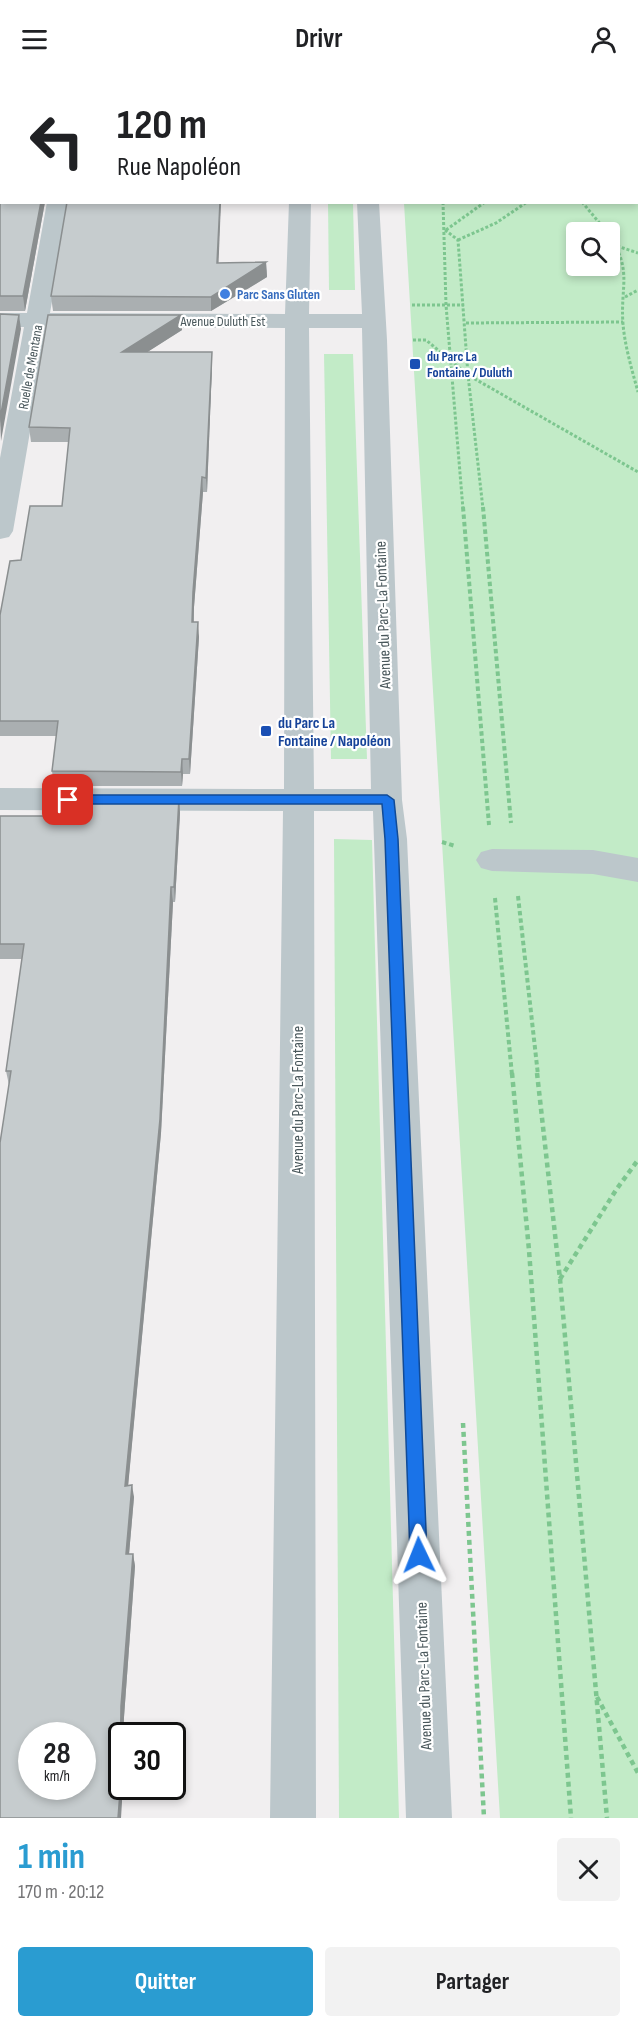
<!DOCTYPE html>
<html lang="fr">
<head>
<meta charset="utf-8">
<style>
	:root { --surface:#fff; --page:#f2f2f2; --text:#202124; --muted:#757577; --accent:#2a9cd1 }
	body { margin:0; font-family:"Sofia Sans Condensed",sans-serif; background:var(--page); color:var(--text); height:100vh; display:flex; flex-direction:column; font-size:22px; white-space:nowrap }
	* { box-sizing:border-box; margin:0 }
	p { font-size:20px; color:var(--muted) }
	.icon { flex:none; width:33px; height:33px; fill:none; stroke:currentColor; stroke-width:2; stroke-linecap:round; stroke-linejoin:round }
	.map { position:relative; height:1740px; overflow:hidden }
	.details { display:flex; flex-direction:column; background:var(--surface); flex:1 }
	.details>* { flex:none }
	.guide { position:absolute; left:0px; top:0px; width:639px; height:126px; box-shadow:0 3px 9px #0003; background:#fff; color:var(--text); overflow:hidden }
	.fabs { position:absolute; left:566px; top:144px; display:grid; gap:12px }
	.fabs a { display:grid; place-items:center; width:54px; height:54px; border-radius:6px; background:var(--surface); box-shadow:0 3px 9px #0003; font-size:30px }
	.speed { position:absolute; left:18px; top:1644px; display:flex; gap:12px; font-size:30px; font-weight:700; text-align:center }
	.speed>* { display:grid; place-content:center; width:78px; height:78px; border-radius:50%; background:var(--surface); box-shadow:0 3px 9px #0003; line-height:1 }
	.speed small { font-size:15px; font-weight:400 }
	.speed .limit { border:3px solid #111; border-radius:9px; background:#fff; color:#111 }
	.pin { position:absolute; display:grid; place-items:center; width:51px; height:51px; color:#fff; margin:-26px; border-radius:12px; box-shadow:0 3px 9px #0006 }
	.me { position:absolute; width:66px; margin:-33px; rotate:358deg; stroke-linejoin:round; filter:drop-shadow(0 0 4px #0008) }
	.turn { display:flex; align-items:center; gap:21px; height:126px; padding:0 18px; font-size:27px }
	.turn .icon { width:78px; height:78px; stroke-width:2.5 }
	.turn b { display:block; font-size:42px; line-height:51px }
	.round { display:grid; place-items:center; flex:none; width:63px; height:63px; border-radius:6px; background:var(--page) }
	.overview { display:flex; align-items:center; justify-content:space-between; height:102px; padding:0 18px }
	h1 { font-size:36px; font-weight:700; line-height:45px; color:var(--accent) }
	.button { display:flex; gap:12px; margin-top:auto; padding:12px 18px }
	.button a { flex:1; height:69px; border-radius:6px; background:var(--accent); color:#fff; font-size:24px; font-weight:700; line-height:69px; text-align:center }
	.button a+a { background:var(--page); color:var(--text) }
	header { display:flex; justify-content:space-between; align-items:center; height:78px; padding:0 18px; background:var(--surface); font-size:27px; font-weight:700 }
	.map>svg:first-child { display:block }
</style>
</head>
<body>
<header><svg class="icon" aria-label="menu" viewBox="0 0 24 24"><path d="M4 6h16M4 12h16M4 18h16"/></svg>Drivr<svg class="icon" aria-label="person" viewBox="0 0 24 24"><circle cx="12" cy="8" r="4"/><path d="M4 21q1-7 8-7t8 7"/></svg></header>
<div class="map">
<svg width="638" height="1740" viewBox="0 0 638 1740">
	<rect width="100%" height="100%" fill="#f1eff0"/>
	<g fill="#c2ebc7" fill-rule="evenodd">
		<path d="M396,0H638V1740H500L404,125L638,124V2ZM576,154H609V188H576Z"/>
		<path d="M328,125H353L355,212H329Z"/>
		<path d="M324,276H353L367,681H331Z"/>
		<path d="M334,761L372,762L399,1740H339Z"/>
	</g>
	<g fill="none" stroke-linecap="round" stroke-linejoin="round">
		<g stroke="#7dc68f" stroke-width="3" stroke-dasharray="3 2" stroke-linecap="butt">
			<path d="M597,0L600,2"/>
			<path d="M443,124L446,227L463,431"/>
			<path d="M582,124L607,154"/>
			<path d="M445,152L458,162L468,297L483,431"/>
			<path d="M446,152L485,124"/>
			<path d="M609,157C633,193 620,208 623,246C625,269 632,292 638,314"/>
			<path d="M458,162L496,145L527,124"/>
			<path d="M617,168L638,175"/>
			<path d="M625,219L638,212"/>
			<path d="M412,227H464"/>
			<path d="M466,245L623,244"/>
			<path d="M413,262H426L468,297L638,394"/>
		</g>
		<g stroke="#7dc68f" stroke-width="4" stroke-dasharray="4.5 3" stroke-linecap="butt">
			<path d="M463,429L489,747"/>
			<path d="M483,429L511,745"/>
			<path d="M442,764L455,768"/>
			<path d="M518,818L538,997"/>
			<path d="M495,820L512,997"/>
		</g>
		<g stroke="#7dc68f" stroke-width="4.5" stroke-dasharray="5 4" stroke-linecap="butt">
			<path d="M512,995L529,1172L571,1740"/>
			<path d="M537,995L560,1201L607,1740"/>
			<path d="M560,1201L616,1112L638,1082"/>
			<path d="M463,1345L484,1740"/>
			<path d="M597,1619L638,1695"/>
		</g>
		<g fill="#bcc7cb" fill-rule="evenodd">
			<rect x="294" y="0" width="20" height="2"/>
			<rect x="351" y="0" width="20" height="2"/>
			<path d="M47,124H69L50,235L285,236L289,124H311L309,236H362L357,124H379L387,262L402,722L407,761L452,1740H406L373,733H314L316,1740H270L283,733L0,732V710L284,711L285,250L48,249L13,453L9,459L0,461V380L24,249H0V235H27ZM309,250H362L371,711H314Z"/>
			<path d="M492,771L593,772L638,780V804L593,796L492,793L481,790L476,782L481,774Z"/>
		</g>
	</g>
	<g fill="#aaafb1">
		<path d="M0,0H235V2H2V124H45L25,233H0Z"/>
		<path d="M266,184L267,199L211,233H53L51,218L219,185Z"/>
		<path d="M181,237L182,252L147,274L212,288L207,414H203L194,529V544L199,559L190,696H183L182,708H54L52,693L57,658H0V537L21,482L62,428L69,364H31L29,349Z"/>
		<path d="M179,720L180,735L175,824H173L161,1055L128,1407L134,1419L129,1476H133L135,1488L124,1639L123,1658H122V1724L9,1007L6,993L22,881H0V738H46Z"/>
	</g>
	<g fill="#8b8f90">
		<path d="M41,124H45L25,233L23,218Z"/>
		<path d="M220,124H221L218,199L217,185Z"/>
		<path d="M266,184L267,199L211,233V219Z"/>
		<path d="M19,237L21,251L1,363L0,341Z"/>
		<path d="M181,237L182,252L124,289L122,274Z"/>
		<path d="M212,274V288L207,414L206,400Z"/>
		<path d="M202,399L203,414L194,529L193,559L192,544L193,514Z"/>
		<path d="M198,544L199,559L190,696L189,681Z"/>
		<path d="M182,681L183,696L182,708L181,694Z"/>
		<path d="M179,720L180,735L175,824L174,809Z"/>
		<path d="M171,809L173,824L161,1055L127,1420L125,1408Z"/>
		<path d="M132,1407L134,1419L128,1488L126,1476Z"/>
		<path d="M133,1476L135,1488L124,1639L123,1658H122V1724L121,1740H118L121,1628Z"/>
	</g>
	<g fill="#c6ccce" stroke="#8b8f90" stroke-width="1.5" fill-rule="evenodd">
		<path d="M0,0H234L233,2H2V124H41L23,218H0Z"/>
		<path d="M67,124H220L217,185L266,184L211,219L51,218Z"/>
		<path d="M0,236L19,237L0,341Z"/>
		<path d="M48,237H181L122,274H212L206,400L202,399L193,514L192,544H198L189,681H182L181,694L52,693L58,643H0V537L10,483L21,482L30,428H62L70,350L29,349Z"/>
		<path d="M49,720H179L174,809H171L160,1041L125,1408L132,1407L126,1476H133L121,1628L120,1714L118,1740H0V1065L11,993H6L24,866H0V738H46ZM32,1658H82V1708H32Z"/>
	</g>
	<path fill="#1a73e8" stroke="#114b97" stroke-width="1.5" d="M68,717H387L394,722L398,761L427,1477L425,1483L419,1486L413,1483L410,1477L385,761L382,726H68L62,722Z"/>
	<circle fill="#3f7fe0" stroke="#fff" stroke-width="2" cx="225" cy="216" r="6"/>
	<g fill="#1a4fb4" stroke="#fff" stroke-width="2">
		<rect x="409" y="280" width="12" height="12" rx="3"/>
		<rect x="260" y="647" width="12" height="12" rx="3"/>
	</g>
	<g text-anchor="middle" stroke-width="4.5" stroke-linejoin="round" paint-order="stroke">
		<g font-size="14" font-weight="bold" fill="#366cbe" stroke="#fff" text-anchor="start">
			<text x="237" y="221">Parc Sans Gluten</text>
		</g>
		<g font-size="14" fill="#49575b" stroke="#fff">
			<text x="223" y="248">Avenue Duluth Est</text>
			<text transform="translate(30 289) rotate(-80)" y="5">Ruelle de Mentana</text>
		</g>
		<g font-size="14" font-weight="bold" fill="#164399" stroke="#fff" text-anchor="start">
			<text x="427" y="283">du Parc La<tspan x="427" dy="16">Fontaine / Duluth</tspan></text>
		</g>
		<g font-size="16" fill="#49575b" stroke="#fff">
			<text transform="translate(382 537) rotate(-92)" y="6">Avenue du Parc-La Fontaine</text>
			<text transform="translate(297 1022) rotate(-90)" y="6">Avenue du Parc-La Fontaine</text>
			<text transform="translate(423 1598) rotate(-92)" y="6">Avenue du Parc-La Fontaine</text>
		</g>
		<g font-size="16" font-weight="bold" fill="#164399" stroke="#fff" text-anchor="start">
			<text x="278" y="650">du Parc La<tspan x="278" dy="18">Fontaine / Napoléon</tspan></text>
		</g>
	</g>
</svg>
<div class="fabs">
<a><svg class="icon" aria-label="search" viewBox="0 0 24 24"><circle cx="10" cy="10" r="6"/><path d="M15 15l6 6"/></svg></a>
</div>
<div class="speed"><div>28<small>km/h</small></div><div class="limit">30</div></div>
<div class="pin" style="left:68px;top:722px;background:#d93025"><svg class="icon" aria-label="arrive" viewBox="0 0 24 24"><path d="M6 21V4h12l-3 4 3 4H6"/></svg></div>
<svg class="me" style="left:419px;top:1477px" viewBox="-20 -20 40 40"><path d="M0-17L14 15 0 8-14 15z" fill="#1a73e8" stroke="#fff" stroke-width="4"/></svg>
<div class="guide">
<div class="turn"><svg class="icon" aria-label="left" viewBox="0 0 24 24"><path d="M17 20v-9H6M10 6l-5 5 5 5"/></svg><div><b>120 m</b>Rue Napoléon</div></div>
</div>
</div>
<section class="details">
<div class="overview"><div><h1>1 min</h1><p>170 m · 20:12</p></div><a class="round"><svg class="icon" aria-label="close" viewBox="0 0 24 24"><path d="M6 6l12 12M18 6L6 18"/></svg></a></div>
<div class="button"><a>Quitter</a><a>Partager</a></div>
</section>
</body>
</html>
